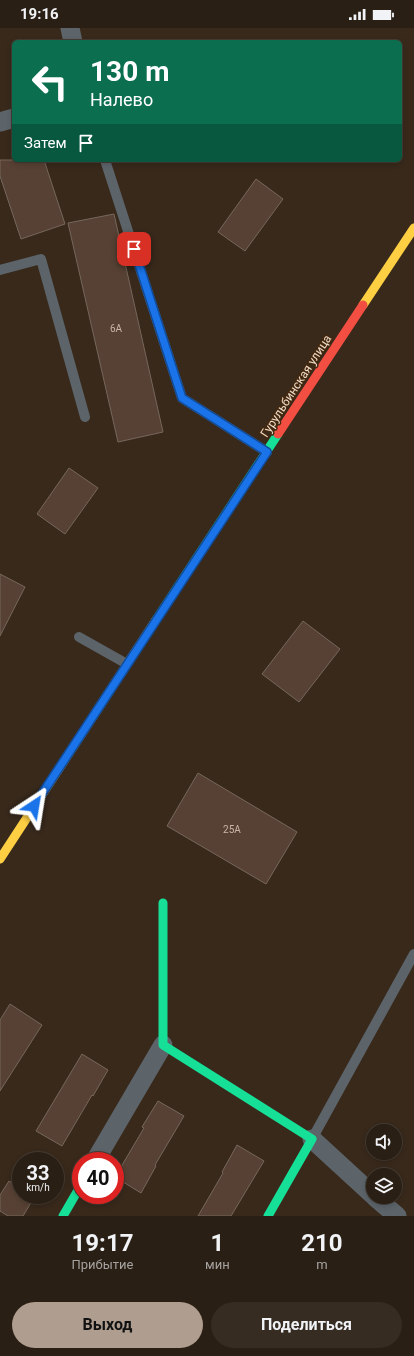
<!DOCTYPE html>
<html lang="ru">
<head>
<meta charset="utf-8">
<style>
	:root { --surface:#2a1f14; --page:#362c22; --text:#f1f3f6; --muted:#a5a2a0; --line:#463d34; --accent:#af9e8f }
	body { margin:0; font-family:Roboto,sans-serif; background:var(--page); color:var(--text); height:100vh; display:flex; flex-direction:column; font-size:15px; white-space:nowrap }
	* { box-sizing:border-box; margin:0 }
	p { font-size:13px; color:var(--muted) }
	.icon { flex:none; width:22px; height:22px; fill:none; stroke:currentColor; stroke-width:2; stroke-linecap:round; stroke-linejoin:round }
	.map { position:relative; height:1188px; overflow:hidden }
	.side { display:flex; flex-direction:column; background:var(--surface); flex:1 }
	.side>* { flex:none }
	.banner { position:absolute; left:12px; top:12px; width:390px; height:122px; border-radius:6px; box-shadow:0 2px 6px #0003,0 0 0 1px var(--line); background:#0b6e4f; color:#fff; overflow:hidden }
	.fabs { position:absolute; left:366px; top:1096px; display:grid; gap:8px }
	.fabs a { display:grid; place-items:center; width:36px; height:36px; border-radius:50%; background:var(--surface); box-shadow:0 2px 6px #0003,0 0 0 1px var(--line); font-size:20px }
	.speed { position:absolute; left:12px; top:1124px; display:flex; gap:8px; font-size:20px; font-weight:700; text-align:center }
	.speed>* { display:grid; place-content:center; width:52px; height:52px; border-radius:50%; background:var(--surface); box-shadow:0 2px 6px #0003,0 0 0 1px var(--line); line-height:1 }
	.speed small { font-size:10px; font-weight:400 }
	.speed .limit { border:6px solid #d22; background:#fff; color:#111 }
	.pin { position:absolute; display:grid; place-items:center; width:34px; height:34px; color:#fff; margin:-17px; border-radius:8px; box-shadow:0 2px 6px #0006 }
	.me { position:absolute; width:44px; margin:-22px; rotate:33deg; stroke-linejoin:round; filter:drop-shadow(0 0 3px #0008) }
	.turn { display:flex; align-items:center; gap:14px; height:84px; padding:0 12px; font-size:18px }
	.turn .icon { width:52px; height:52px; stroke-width:2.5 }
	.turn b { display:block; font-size:28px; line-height:34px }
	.then { display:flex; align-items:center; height:38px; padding:0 12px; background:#0003; gap:8px; font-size:15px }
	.eta { display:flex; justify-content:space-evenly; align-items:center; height:68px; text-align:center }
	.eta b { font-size:24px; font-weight:700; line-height:28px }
	.action { display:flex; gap:8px; margin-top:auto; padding:8px 12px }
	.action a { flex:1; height:46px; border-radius:24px; background:var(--accent); color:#111; font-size:16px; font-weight:700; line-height:46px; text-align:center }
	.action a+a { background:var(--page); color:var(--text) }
	.status { display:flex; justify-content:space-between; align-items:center; height:28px; padding:0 20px; background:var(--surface); direction:ltr }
	.status svg { height:11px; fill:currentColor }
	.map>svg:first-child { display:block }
</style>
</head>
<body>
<div class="status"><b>19:16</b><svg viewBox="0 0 49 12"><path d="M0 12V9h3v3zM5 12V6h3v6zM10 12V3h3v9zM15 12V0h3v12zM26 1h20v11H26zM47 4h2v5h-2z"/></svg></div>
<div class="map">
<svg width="414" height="1188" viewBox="0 0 414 1188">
	<rect width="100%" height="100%" fill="#38291b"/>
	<g fill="#574134" stroke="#76675d">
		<path d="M0,132H44L65,196L21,211L0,148Z"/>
		<path d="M256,151L283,171L245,223L218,204Z"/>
		<path d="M114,186L163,404L118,414L68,195Z"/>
		<path d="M69,440L98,460L65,506L37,486Z"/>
		<path d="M0,546L25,559L0,608Z"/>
		<path d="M303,593L340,621L299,674L262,646Z"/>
		<path d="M198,745L297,804L266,856L167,798Z"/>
		<path d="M10,976L42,997L0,1063V992Z"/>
		<path d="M82,1026L108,1042L93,1068L92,1067L62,1118L36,1103Z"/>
		<path d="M158,1073L184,1088L155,1137L156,1138L141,1165L115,1149L144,1100L142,1099Z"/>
		<path d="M237,1117L264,1133L231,1188H198L223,1145L222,1144Z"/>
		<path d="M9,1153L21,1160V1167H33L35,1168L23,1188H8L0,1183V1167Z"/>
	</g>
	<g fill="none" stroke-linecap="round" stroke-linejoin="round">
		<g stroke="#5c646a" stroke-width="10">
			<path d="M105,132L182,370L267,424"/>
			<path d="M0,242L41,231L85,389"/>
			<path d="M79,609L127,636"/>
			<path d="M312,1111L414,926"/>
		</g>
		<g stroke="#5c646a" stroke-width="19">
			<path d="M70,0L73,14"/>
			<path d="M0,94L14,90"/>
			<path d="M312,1111L373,1167"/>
			<path d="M95,1133L163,1017"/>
			<path d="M375,1169L397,1188"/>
		</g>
		<g stroke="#16e098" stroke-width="9">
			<path d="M156,592L278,406"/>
			<path d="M163,875V1017L312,1111L268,1188"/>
			<path d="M63,1188L81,1157"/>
		</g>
		<g stroke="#ffcf43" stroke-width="9">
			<path d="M363,277L414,200"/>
			<path d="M0,831L156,592"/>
		</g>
		<path stroke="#f24e42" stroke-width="9" d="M278,406L363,277"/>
	</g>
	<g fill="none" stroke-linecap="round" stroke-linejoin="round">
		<g stroke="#114b97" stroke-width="10">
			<path id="route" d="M34,778L267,424L182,370L134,221"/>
		</g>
		<use href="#route" stroke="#1a73e8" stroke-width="7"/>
	</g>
	<g text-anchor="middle" stroke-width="3" stroke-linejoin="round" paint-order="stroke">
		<g font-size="10" fill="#c9b6a8">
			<text x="116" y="304">6А</text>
			<text x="232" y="805">25А</text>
		</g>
		<g font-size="12" fill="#efddce" stroke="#45290e">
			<text transform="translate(296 358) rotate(-57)" y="4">Гурульбинская улица</text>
		</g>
	</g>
</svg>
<div class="fabs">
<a><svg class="icon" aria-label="sound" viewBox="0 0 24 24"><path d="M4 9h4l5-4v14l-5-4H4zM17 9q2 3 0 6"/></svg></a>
<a><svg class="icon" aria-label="layers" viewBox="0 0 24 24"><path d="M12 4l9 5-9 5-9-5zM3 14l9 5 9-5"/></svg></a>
</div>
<div class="speed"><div>33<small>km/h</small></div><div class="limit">40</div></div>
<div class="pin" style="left:134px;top:221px;background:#d93025"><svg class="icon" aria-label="arrive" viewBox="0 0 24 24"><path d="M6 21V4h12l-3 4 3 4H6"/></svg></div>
<svg class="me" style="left:34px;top:778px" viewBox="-20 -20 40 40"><path d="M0-17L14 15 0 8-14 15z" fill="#1a73e8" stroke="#fff" stroke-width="4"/></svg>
<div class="banner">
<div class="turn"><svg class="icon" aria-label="left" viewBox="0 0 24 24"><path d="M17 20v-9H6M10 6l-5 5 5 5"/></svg><div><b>130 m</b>Налево</div></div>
<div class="then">Затем<svg class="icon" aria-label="arrive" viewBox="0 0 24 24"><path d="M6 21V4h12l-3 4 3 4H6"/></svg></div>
</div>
</div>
<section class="side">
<div class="eta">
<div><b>19:17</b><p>Прибытие</p></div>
<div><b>1</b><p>мин</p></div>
<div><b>210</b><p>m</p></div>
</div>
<div class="action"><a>Выход</a><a>Поделиться</a></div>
</section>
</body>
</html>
